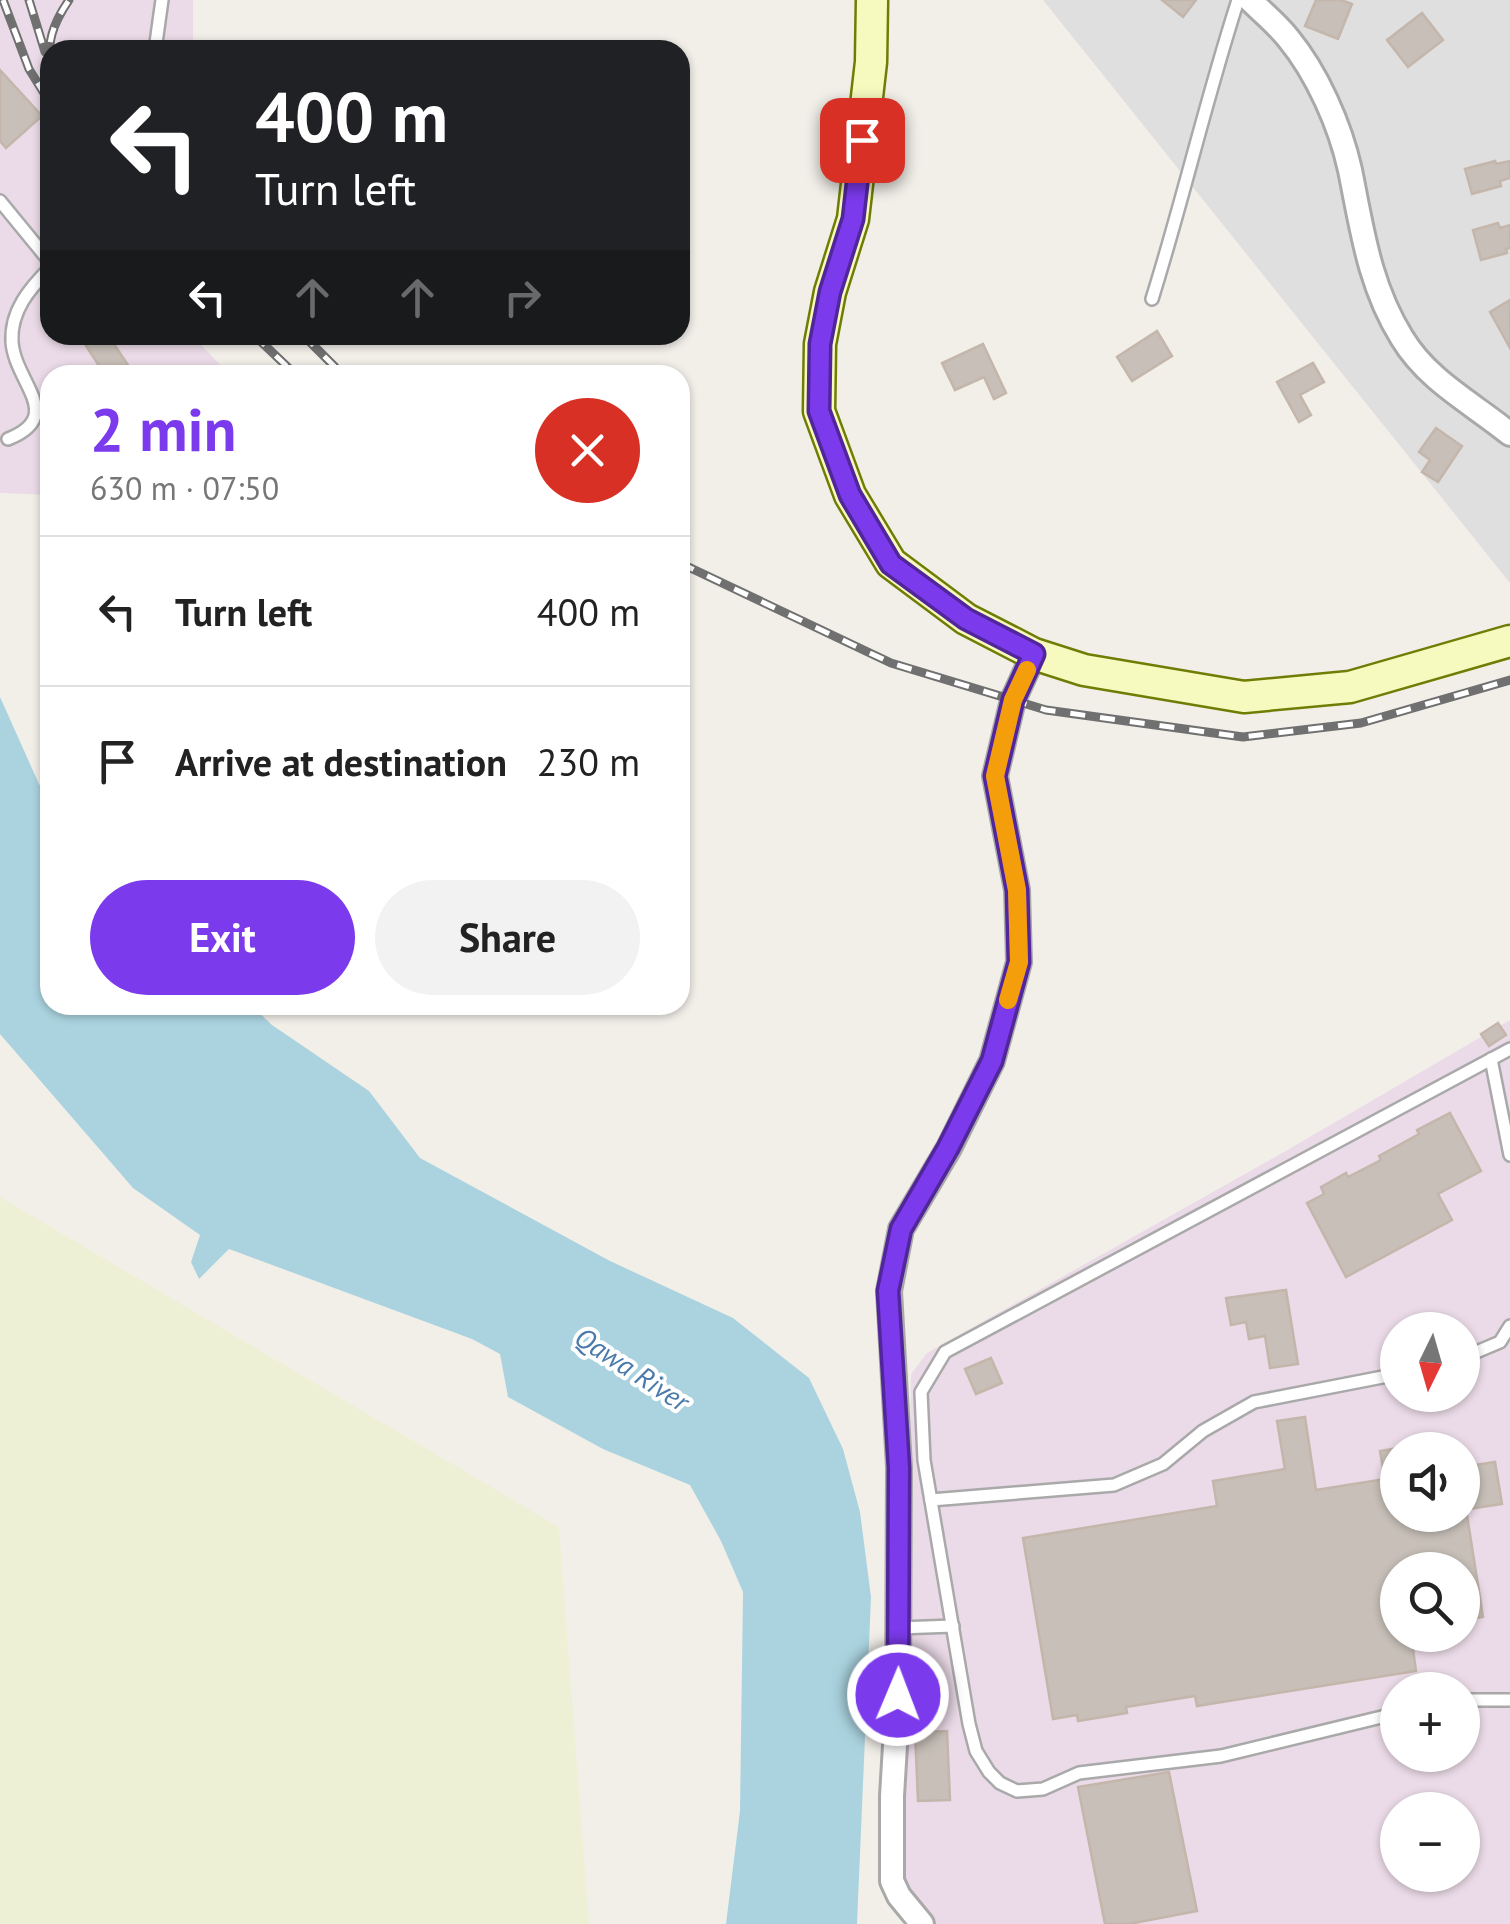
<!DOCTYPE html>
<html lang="en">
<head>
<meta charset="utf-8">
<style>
	:root { --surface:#fff; --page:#f2f2f2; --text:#222; --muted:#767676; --line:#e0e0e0; --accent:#7c3aed }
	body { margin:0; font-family:"PT Sans",sans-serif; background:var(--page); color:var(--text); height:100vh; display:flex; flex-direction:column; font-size:38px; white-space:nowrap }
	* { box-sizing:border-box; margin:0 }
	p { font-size:32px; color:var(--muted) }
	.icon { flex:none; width:55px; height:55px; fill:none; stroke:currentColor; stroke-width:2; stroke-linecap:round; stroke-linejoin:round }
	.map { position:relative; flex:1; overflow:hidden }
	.drawer { position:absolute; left:40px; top:365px; width:650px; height:650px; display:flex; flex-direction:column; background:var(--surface); border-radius:30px; box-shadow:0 2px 8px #0004 }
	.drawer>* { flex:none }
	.top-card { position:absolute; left:40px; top:40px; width:650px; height:305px; border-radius:30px; box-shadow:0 2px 8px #0004; background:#202124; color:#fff; overflow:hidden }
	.needle { width:65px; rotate:185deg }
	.fabs { position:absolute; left:1380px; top:1312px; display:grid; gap:20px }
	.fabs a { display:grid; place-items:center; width:100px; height:100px; border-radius:50%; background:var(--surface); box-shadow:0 2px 8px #0004; font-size:50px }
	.pin { position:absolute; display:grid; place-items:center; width:85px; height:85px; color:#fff; margin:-42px; border-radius:20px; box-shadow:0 5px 15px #0006 }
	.me { position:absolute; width:110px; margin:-55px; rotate:1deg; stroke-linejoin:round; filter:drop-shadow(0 0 8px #0008) }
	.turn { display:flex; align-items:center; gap:35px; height:210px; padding:0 50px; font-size:45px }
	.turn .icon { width:130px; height:130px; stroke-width:2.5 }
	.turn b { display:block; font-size:70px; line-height:85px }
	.lanes { display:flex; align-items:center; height:95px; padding:0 50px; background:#0003; justify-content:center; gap:50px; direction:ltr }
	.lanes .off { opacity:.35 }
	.round { display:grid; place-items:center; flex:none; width:105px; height:105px; border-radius:52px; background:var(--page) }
	.head { display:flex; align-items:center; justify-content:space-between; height:170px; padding:0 50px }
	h1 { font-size:60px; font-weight:600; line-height:75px; color:var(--accent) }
	.button { display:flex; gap:20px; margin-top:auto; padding:20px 50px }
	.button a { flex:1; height:115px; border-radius:60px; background:var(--accent); color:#fff; font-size:40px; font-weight:600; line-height:115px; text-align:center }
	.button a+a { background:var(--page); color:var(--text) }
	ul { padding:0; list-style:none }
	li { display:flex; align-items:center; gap:30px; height:150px; padding:0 50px; border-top:2px solid var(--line) }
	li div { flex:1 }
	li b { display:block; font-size:38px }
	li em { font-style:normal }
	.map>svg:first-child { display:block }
</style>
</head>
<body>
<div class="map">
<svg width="1510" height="1924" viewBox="0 0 1510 1924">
	<rect width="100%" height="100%" fill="#f2efe9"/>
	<path fill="#e0dfdf" d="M1043,0H1510V583Z"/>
	<g fill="#ebdbe8" fill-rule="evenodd">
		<path d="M0,0H193V50H50V335H197L203,347L230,375H50V495L0,493Z"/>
		<path d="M1510,1020V1924H935L903,1876L911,1374L927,1353L1284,1152ZM1398,1330H1462V1395H1398ZM1398,1450H1462V1515H1398ZM1398,1570H1462V1635H1398ZM1398,1690H1462V1755H1398ZM1398,1810H1462V1875H1398Z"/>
	</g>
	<path fill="#eef0d5" d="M0,1197L559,1527L589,1924H0Z"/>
	<path fill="#aad3df" d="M0,697L39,784L50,798V1005H251L272,1025L369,1091L420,1158L610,1261L733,1318L809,1378L843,1449L860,1512L871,1597L857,1924H726L740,1811L743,1592L721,1541L690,1485L603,1449L508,1397L500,1354L472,1339L229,1249L199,1279L191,1262L200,1235L133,1188L0,1034Z"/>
	<g fill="#c7bfb8" stroke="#c4b6ab" stroke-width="2.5">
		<path d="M1162,0H1196L1183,17Z"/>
		<path d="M1316,0H1341L1352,4L1338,39L1305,26Z"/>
		<path d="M1422,13L1443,40L1408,67L1387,40Z"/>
		<path d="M0,70L42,116L6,148L0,141Z"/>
		<path d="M1495,161L1496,164L1510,161V178L1500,181L1501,186L1472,194L1465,169Z"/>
		<path d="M1498,223L1500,228L1510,225V248L1506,249L1507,253L1481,260L1473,230Z"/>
		<path d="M1510,300V348L1490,312Z"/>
		<path d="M1157,331L1172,356L1132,381L1117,357Z"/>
		<path d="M79,335H108L128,365L112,375H105Z"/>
		<path d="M983,344L1006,393L994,399L984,377L955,390L942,363Z"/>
		<path d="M1313,363L1324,382L1300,395L1311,415L1299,422L1277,382Z"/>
		<path d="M1436,428L1462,446L1438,482L1422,472L1430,460L1419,452Z"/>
		<path d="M1498,1023L1506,1035L1489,1046L1481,1034Z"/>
		<path d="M1450,1113L1481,1171L1438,1194L1452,1220L1346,1277L1307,1203L1324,1194L1321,1187L1346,1173L1348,1177L1381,1160L1379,1156L1419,1134L1417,1130Z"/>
		<path d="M1286,1290L1298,1364L1270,1368L1265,1336L1249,1339L1246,1322L1231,1325L1226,1298Z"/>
		<path d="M991,1358L1002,1383L976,1394L965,1369Z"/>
		<path d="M1305,1417L1316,1490L1385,1479L1380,1451L1398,1448V1515H1467L1483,1617L1462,1620V1570H1398V1635H1411L1416,1671L1197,1706L1195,1696L1126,1707L1127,1713L1078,1721L1077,1715L1053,1719L1023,1538L1217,1506L1213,1481L1285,1469L1277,1421Z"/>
		<path d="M1495,1462L1502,1504L1462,1510V1467Z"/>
		<path d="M913,1685H928V1732L947,1731L950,1800L918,1801Z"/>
		<path d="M1169,1772L1197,1911L1129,1924H1105L1078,1787Z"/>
	</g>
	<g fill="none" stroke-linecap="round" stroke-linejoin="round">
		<g stroke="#a9a9a9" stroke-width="16">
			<g id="lane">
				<path d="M155,50L162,0"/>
				<path d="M0,201L50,262"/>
				<path d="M1152,299C1183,200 1206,99 1238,0"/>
				<path d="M8,439C66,416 15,383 12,342C10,311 30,288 50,268"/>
				<path d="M1491,1059L1510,1155"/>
				<path d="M1462,1358L1500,1342L1510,1326"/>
				<path d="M931,1500L1114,1485L1163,1464L1203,1431L1254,1402L1398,1374"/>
				<path d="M899,1628L953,1626"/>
				<path d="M1462,1700H1510"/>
				<path d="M1398,1713L1221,1756L1079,1773L1043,1789L1017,1791L1000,1783L989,1772L976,1751L969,1724L924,1460L921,1392L945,1352L1510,1049"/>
			</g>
		</g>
		<g stroke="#a9a9a9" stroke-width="28">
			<g id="street">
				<path d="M1250,0C1262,12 1277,24 1288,38C1317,73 1340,125 1350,170C1362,229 1369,285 1402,338C1428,381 1472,403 1510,434"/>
				<path d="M922,1924L899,1896L892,1881V1796L898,1695L899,1467L889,1291L901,1229L949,1148L992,1061L1019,962L1017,890L995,776L1013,700L1034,654"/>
			</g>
		</g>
		<g stroke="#707d05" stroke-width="35">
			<path id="secondary" d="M872,0L871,62L853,219L830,292L820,344L819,411L850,495L891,563L966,619L1034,654L1084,670L1244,697L1350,687L1510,641"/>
		</g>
		<use href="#lane" stroke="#fff" stroke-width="11"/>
		<use href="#street" stroke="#fff" stroke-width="22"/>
		<use href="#secondary" stroke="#f7fabf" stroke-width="30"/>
		<g stroke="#707070" stroke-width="9">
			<g id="rail">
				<path d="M3,0L29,69L50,103"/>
				<path d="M29,0L45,52"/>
				<path d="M50,72C47,42 52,25 69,0"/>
				<path d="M254,335L296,375"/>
				<path d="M303,335L335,367"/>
				<path d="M680,563L891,663L1046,710L1243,737L1361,723L1510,680"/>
			</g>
		</g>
		<use href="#rail" stroke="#fff" stroke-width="5" stroke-dasharray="15" stroke-linecap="butt"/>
	</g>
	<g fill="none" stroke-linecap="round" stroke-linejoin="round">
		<g stroke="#51269a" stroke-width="25">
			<path id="route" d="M862,140L853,219L830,292L820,344L819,411L850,495L891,564L966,619L1034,654L1013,700L995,776L1017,890L1019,962L992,1061L948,1148L901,1229L888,1291L899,1468L898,1695"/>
		</g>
		<use href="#route" stroke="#7c3aed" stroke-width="18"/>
		<path stroke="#f59e0b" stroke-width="18" d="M1008,1000L1019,962L1017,890L995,776L1013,700L1027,670"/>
	</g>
	<g text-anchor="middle" stroke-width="8" stroke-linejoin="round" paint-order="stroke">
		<g font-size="28" font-style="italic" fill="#4a7aab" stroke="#fff">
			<text transform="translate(632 1369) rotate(33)" y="10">Qawa River</text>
		</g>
	</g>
</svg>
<div class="fabs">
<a><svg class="needle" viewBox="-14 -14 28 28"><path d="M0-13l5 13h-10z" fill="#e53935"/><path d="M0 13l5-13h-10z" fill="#767676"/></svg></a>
<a><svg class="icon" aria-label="sound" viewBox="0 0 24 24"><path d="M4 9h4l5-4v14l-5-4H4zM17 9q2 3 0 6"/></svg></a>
<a><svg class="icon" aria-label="search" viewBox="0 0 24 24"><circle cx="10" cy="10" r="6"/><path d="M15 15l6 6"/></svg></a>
<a>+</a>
<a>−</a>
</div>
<div class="pin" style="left:862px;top:140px;background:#d93025"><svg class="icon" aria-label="arrive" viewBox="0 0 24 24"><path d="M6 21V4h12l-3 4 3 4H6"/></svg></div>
<svg class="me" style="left:898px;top:1695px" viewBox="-20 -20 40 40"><circle r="17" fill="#7c3aed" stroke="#fff" stroke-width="3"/><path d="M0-11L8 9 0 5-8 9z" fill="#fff"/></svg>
<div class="top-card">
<div class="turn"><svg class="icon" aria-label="left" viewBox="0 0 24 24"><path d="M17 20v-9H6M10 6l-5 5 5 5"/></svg><div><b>400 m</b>Turn left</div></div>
<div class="lanes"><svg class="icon" aria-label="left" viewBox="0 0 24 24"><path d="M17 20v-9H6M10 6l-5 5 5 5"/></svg><svg class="icon off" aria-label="ahead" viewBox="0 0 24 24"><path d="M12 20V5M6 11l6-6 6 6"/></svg><svg class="icon off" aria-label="ahead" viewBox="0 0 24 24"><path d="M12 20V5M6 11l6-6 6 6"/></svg><svg class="icon off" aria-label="right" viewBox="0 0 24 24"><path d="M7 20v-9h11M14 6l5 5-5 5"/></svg></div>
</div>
<section class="drawer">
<div class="head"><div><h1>2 min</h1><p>630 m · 07:50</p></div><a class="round" style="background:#d93025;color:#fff"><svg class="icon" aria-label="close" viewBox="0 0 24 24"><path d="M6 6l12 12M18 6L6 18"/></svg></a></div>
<ul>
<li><svg class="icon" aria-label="left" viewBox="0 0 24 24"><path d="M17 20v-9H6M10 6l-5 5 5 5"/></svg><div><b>Turn left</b></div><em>400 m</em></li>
<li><svg class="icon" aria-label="arrive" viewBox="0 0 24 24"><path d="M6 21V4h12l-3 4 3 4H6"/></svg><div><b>Arrive at destination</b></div><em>230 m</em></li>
</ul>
<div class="button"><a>Exit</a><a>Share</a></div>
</section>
</div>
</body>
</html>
